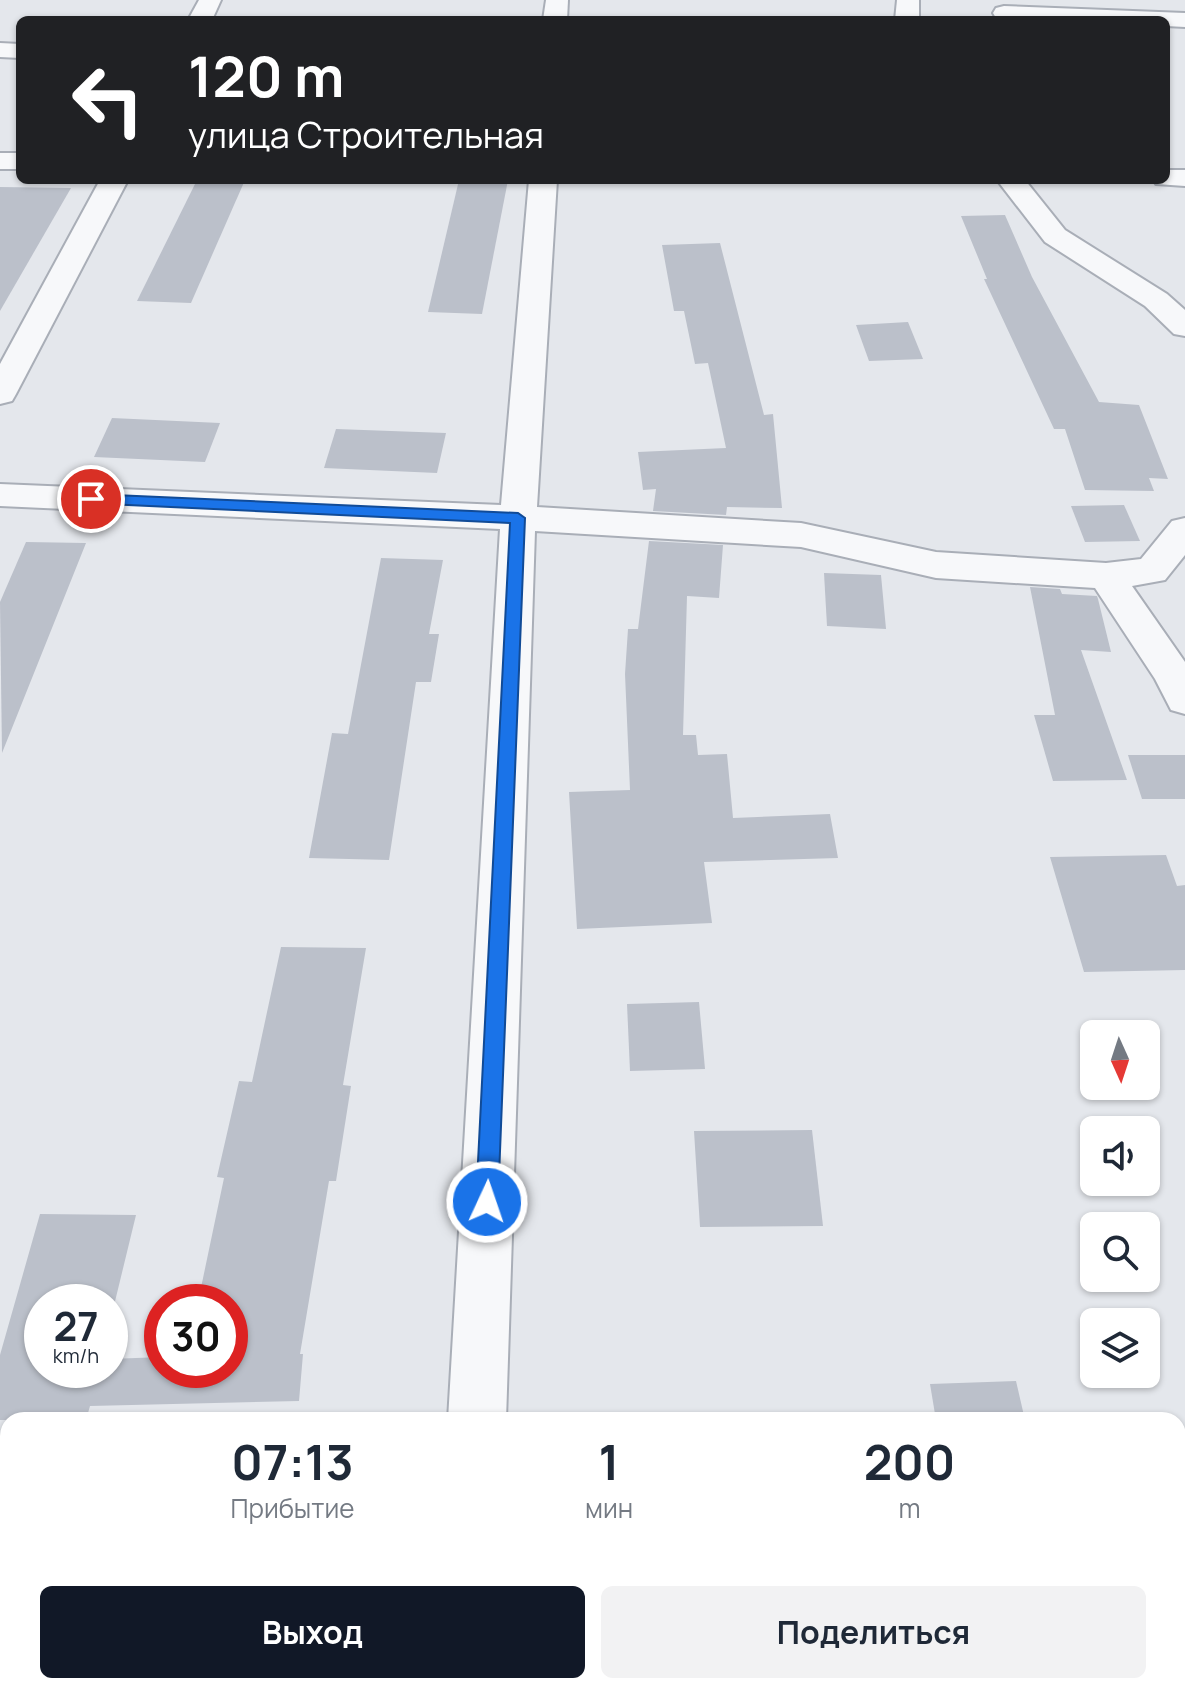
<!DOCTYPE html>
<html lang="ru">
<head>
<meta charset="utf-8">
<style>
	:root { --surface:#fff; --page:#f2f2f3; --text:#1f2937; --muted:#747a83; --accent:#111827 }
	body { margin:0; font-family:Manrope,sans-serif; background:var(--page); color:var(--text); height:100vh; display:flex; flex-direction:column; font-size:30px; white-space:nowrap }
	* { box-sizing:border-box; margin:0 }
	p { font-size:26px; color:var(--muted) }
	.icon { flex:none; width:44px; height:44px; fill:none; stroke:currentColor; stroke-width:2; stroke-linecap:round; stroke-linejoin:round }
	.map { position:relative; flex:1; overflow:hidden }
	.drawer { position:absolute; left:0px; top:1412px; width:1186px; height:282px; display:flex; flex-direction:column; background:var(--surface); border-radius:24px 24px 0 0; box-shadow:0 2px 6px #0004 }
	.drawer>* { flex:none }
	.hud { position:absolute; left:16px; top:16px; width:1154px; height:168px; border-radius:12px; box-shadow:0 2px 6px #0004; background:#202124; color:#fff; overflow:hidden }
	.needle { width:52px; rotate:177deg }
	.buttons { position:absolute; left:1080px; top:1020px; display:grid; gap:16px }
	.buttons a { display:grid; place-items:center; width:80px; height:80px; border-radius:12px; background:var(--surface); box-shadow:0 2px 6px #0004; font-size:40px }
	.speed { position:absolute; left:24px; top:1284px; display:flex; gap:16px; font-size:40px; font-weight:700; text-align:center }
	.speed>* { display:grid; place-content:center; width:104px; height:104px; border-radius:50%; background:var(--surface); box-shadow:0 2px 6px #0004; line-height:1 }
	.speed small { font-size:20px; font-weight:400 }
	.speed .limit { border:12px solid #d22; background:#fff; color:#111 }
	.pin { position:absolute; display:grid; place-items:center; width:68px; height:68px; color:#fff; margin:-34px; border:4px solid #fff; border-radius:50%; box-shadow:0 2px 8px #0007 }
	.me { position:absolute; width:88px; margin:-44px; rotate:3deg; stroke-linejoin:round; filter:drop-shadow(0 0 6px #0008) }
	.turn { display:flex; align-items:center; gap:28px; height:168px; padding:0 40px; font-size:36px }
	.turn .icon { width:104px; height:104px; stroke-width:2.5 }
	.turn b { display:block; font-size:56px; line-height:68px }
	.eta { display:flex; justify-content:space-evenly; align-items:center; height:136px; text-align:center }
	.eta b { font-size:48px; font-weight:700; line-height:56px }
	.action { display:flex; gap:16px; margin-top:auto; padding:16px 40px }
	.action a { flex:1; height:92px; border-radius:12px; background:var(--accent); color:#fff; font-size:32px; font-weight:700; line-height:92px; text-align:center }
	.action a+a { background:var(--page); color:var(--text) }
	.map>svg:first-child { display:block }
</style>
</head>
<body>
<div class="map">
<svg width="1185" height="1693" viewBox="0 0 1185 1693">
	<rect width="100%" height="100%" fill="#e4e7ec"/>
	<g fill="#bbc0ca">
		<path d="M197,180H245L191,303L137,301Z"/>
		<path d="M459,180H508L482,314L428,312Z"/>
		<path d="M0,187L71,188L0,311Z"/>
		<path d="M1005,215L1032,277L1099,402L1139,405L1168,479L1149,478L1154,491L1085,490L1065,429H1054L984,279H987L961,216Z"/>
		<path d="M720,243L764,415L773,414L782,508L727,507L726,515L653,511L656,489L643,490L638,452L726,448L708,363L695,364L684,311H674L662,245Z"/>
		<path d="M908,322L923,359L869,361L856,325Z"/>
		<path d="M112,418L220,423L205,462L94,457Z"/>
		<path d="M336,429L446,433L437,473L324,468Z"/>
		<path d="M1124,505L1140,541L1085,542L1071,506Z"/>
		<path d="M649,541L723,545L719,598L687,596L683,735H696L698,755L727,754L733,818L830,814L838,858L704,862L712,923L577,929L569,792L630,790L625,674L628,629H638Z"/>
		<path d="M26,542L86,543L2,753L0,602Z"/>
		<path d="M381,558L443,560L429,634H439L431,682H416L389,860L309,858L332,733L348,734Z"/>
		<path d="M824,573L881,575L886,629L827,626Z"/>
		<path d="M1030,587L1060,589L1062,594L1097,596L1098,599L1111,652L1081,650L1127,780L1053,781L1034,715H1055Z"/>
		<path d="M1128,755H1185V799H1142Z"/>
		<path d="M1166,855L1177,886L1185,885V970L1084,972L1050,857Z"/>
		<path d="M281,947L366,948L343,1085L351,1086L336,1181H329L300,1354H303L299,1401L90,1406L86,1420H0V1355L40,1214L136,1215L110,1322V1302H42V1370H110V1359L162,1357V1370H230V1302H198L224,1178L217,1177L239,1081L252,1082Z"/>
		<path d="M699,1002L705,1069L630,1071L627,1004Z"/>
		<path d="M812,1130L823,1226L700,1227L694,1131Z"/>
		<path d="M1016,1381L1025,1420H936L930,1384Z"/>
	</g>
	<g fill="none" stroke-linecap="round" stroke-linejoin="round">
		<g stroke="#a9aeb7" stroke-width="4">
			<g id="minor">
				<path d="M199,0H221L212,20H188Z"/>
				<path d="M546,0H568L567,20H543Z"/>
				<path d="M897,0H919V20H895Z"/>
				<path d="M1004,6L1185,13V27L1166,26V20L996,18L993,13L996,8Z"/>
				<path d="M0,43L20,44V58L0,57Z"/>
				<rect x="0" y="153" width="20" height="16"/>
				<path d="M1166,170H1185V186L1156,184L1154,180H1166Z"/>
				<path d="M100,180H128L16,394L12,401L0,404V364Z"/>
				<path d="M529,180H557L537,507L801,523L936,552L1106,563L1141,559L1172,521L1185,518V555L1165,580L1132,586L1185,662V714L1171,710L1155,679L1095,588L936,578L801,547L535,531L506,1420H448L500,529L0,506V484L501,505Z"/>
				<path d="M997,180H1025L1065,230L1167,294L1185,310V336L1174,334L1145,306L1045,242Z"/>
				<path d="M1178,1544L1185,1545V1607L1178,1606Z"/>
				<path d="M419,1686H485L484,1693H418Z"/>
			</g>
		</g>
		<use href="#minor" fill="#f7f8fa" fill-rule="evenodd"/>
	</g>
	<path fill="#1a73e8" stroke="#114b97" stroke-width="2" d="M91,494L518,513L525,518L498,1202L495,1210L487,1213L479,1210L476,1202L510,523L86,503V496Z"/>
</svg>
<div class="buttons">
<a><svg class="needle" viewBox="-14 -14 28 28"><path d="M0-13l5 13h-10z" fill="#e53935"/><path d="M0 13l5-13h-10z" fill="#747a83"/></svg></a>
<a><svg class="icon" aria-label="sound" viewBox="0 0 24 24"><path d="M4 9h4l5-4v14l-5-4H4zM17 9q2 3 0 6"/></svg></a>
<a><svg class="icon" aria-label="search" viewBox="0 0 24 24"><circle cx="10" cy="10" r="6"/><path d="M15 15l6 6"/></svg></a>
<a><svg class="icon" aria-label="layers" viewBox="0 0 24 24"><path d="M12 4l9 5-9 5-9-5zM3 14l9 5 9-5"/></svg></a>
</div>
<div class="speed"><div>27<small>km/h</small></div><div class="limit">30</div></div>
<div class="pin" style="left:91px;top:499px;background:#d93025"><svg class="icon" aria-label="arrive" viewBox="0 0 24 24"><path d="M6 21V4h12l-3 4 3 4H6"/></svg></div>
<svg class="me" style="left:487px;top:1202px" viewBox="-20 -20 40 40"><circle r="17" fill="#1a73e8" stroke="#fff" stroke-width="3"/><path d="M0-11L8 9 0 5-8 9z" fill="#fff"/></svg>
<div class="hud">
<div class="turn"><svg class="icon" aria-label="left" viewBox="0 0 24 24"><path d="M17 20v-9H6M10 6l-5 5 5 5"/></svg><div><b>120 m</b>улица Строительная</div></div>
</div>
<section class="drawer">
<div class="eta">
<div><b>07:13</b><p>Прибытие</p></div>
<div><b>1</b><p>мин</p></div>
<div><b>200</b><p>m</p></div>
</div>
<div class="action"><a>Выход</a><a>Поделиться</a></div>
</section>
</div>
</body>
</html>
